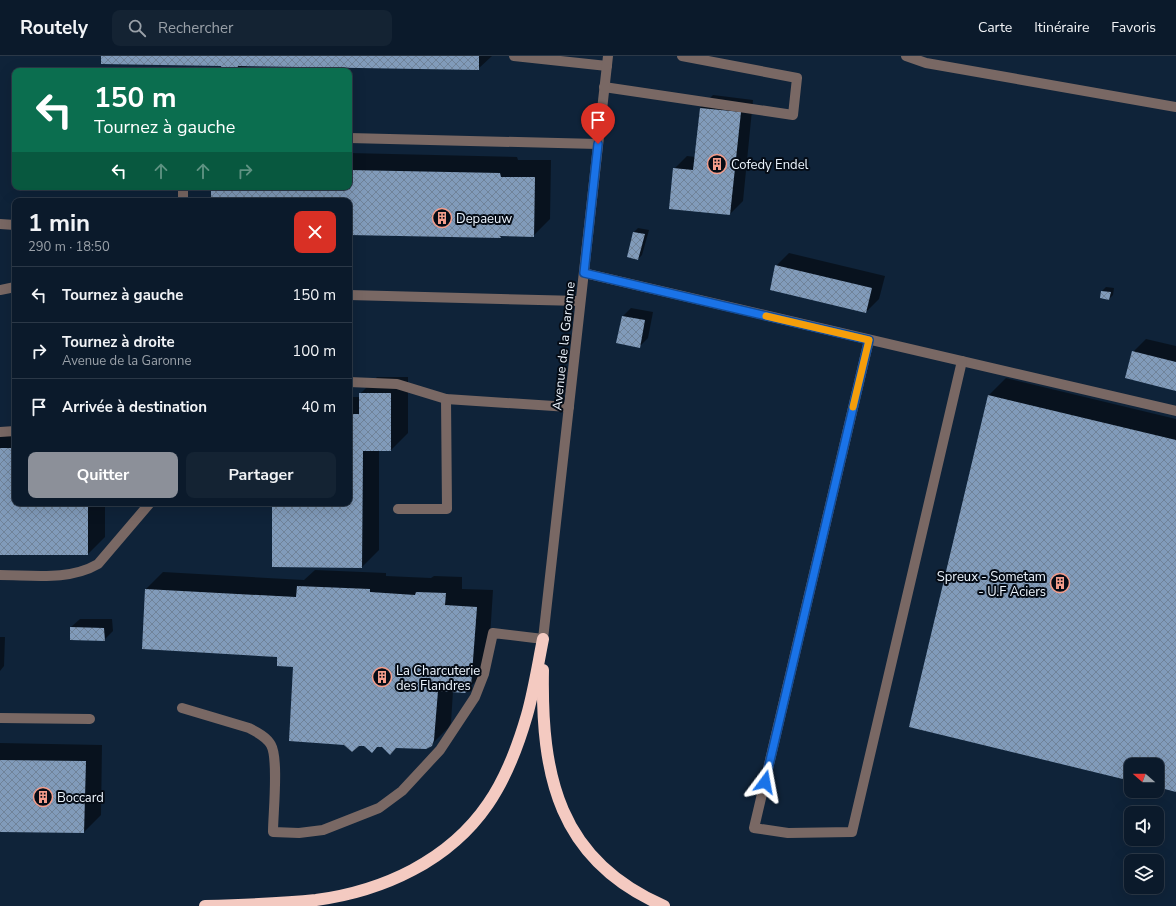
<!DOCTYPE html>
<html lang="fr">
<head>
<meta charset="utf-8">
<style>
	:root { --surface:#0b1a2b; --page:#142333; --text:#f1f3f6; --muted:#9aa1a9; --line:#2b3847; --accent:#8c9099 }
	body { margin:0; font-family:"Nunito Sans",sans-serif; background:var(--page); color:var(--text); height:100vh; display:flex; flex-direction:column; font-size:15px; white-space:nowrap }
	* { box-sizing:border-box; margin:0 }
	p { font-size:13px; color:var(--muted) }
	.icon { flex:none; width:22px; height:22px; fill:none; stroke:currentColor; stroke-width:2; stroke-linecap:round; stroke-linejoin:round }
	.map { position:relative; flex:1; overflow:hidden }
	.panel { position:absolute; left:12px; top:142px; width:340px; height:308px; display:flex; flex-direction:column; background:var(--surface); border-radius:8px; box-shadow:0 4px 16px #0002,0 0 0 1px var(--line) }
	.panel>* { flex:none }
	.banner { position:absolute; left:12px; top:12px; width:340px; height:122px; border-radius:8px; box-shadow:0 4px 16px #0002,0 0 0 1px var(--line); background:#0b6e4f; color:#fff; overflow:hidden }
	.needle { width:26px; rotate:290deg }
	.tools { position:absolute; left:1124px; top:702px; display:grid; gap:8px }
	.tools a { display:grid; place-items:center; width:40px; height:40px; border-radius:8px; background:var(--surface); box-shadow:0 4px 16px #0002,0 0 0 1px var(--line); font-size:20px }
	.pin { position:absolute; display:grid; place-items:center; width:34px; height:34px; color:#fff; margin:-41px -17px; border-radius:50% 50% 50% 0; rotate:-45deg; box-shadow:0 0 4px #0007 }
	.pin .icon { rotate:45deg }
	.me { position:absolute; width:44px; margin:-22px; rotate:13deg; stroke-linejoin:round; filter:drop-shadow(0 0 3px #0008) }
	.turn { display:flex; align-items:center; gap:14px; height:84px; padding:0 16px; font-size:18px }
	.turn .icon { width:52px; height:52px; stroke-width:2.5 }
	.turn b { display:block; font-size:28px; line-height:34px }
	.lanes { display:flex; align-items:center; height:38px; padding:0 16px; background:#0003; justify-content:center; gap:20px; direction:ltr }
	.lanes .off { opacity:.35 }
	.round { display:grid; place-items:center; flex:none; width:42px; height:42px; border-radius:8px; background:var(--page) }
	.headline { display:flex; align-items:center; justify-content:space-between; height:68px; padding:0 16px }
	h1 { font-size:24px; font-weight:700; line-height:30px }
	.action { display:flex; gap:8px; margin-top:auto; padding:8px 16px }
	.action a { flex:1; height:46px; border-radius:8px; background:var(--accent); color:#fff; font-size:16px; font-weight:700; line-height:46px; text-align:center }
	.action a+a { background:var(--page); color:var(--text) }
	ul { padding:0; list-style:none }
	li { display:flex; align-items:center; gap:12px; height:56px; padding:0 16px; border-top:1px solid var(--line) }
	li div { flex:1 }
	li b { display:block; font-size:15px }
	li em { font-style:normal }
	header { display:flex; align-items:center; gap:24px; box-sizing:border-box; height:56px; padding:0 20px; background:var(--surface); border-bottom:1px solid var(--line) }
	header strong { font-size:19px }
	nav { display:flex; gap:22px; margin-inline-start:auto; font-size:14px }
	.search { width:280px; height:36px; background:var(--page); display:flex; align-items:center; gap:10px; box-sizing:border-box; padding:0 14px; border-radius:8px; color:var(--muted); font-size:15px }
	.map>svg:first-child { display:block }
</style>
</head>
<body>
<header>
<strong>Routely</strong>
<div class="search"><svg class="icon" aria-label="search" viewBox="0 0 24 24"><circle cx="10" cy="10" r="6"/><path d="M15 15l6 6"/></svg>Rechercher</div>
<nav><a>Carte</a><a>Itinéraire</a><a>Favoris</a></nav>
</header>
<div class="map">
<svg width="1176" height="850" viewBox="0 0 1176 850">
	<defs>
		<pattern id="building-cross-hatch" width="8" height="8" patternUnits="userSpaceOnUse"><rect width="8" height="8" fill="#819bba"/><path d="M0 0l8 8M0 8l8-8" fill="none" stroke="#708399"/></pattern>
	</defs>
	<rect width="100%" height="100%" fill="#0f2339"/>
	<g fill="#0007">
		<path d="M102,0H492L478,13L248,9L242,15H222V9Z"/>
		<path d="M713,39L753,44L743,145L730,158L674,113L687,100L696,101L700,52Z"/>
		<path d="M349,97L517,101L518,104H551L550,163L533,180L503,179L500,181L349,178V145H212V131H349Z"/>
		<path d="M638,172L649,174L642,199L638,203L634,176Z"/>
		<path d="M789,197L885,220L879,243L866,256L776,210Z"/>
		<path d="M1106,231L1114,232L1113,239L1109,243L1101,241L1102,235Z"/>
		<path d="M631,252L653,256L648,282L639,291L623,260Z"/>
		<path d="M1146,283L1176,290V334L1133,296Z"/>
		<path d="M377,321H408V377L391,394H379V494L362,511L273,447H349V341H360V338Z"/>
		<path d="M1006,322L1176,363V735L1157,730V709H1131V724L910,670L989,339Z"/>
		<path d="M0,376H15V447H105V481L88,498H0Z"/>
		<path d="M315,514L386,517V520L431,522L434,520L462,521V533L493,534L488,613L471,630L453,635L451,667L448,672L431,689L294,610L278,600L146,533L163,516L304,524Z"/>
		<path d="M80,563H112L113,575L104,584L71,571Z"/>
		<path d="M0,581H5L4,610L0,615Z"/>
		<path d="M0,687L102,689L101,759L84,776L0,775Z"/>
	</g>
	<g fill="url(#building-cross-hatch)">
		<path d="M101,0H479V14L238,10V15H221V10L101,8Z"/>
		<path d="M700,52L741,56L730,159L669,153L673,112L693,114Z"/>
		<path d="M349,114L500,117L501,121H535L534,181L500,180L501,182L349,179V145H211V131H349Z"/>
		<path d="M633,176L645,178L638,204L627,201Z"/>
		<path d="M775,209L872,232L866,257L770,234Z"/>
		<path d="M1101,235L1111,236L1109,244L1100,242Z"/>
		<path d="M622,260L645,264L640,292L616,287Z"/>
		<path d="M1132,295L1176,306V335L1125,322Z"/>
		<path d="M359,337H391V395H363L362,512L272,511V447H349V358H359Z"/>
		<path d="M988,339L1176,384V736L1157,731V709H1131V725L909,671Z"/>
		<path d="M0,392H15V447H88V499H0Z"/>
		<path d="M297,530L370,533V536L415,539L416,536L446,537L445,549L477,551L471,631L465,637L438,635L434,684L432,690L426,693L396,692L390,699L382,691H377L372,697L364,690H359L352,696L344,689L289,685L293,611L277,610V601L142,593L145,533L296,541Z"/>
		<path d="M70,571L104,572L105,585L70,584Z"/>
		<path d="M0,704L86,705L84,777L0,776Z"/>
	</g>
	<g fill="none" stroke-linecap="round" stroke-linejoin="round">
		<g stroke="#796864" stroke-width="10">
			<path d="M514,0L607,10"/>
			<path d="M906,0L926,7L1176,51"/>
			<path d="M604,31L793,59L797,22L682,0"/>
			<path d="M349,82L598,88"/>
			<path d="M183,145V131"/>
			<path d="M0,168L15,169"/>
			<path d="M584,217L1176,355"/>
			<path d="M0,234L15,231"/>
			<path d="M349,239L580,245"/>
			<path d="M869,284L754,772L788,777L852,776L962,305"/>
			<path d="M349,326L397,328L446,343L569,351"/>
			<path d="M0,376L15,375"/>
			<path d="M398,453H447L446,343"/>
			<path d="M0,519C32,519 69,525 98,508L150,447"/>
			<path d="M182,652L249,672C257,676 267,681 271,689C279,703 273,758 273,776L299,777L323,774L379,752L402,735L440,694L475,641L484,618L493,577L543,583L608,0"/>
			<path d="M0,662L90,663"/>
		</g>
		<g stroke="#f4cac1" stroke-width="12">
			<path d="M543,614C541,719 558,804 664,850"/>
			<path d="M205,850C242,849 279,848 316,844C383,835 449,805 488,748C506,722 518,690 527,659C534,634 538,608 543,583"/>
		</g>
	</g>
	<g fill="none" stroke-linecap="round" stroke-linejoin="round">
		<g stroke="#114b97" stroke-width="10">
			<path id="route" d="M598,88L584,217L869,284L765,726"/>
		</g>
		<use href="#route" stroke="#1a73e8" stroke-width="7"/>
		<path stroke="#f59e0b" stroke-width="7" d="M766,260L869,284L853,351"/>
	</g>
	<defs>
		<g id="building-ring" transform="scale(1)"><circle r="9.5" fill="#050c16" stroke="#f49d8b" stroke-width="1.5"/><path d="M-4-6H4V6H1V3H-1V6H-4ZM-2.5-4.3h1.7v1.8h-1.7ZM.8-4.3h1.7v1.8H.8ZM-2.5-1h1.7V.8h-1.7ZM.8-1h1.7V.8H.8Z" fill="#f49d8b"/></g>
	</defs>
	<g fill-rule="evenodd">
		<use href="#building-ring" x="717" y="108"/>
		<use href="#building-ring" x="442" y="162"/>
		<use href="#building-ring" x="1060" y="527"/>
		<use href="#building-ring" x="382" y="621"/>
		<use href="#building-ring" x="43" y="741"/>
	</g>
	<g text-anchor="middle" stroke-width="4" stroke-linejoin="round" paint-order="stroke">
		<g font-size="13" fill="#edf5fe" stroke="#050c16" text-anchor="start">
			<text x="731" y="113">Cofedy Endel</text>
			<text x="456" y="167">Depaeuw</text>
			<text x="1046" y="525" text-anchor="end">Spreux - Sometam<tspan x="1046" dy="15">- U.F Aciers</tspan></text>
			<text x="396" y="619">La Charcuterie<tspan x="396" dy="15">des Flandres</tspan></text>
			<text x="57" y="746">Boccard</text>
		</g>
		<g font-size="13" fill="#edf5fe" stroke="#050c16">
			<text transform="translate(563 290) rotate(-84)" y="5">Avenue de la Garonne</text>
		</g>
	</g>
</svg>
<div class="tools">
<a><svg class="needle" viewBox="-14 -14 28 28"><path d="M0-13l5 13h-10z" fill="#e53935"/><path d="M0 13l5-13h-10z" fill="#9aa1a9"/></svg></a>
<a><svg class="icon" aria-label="sound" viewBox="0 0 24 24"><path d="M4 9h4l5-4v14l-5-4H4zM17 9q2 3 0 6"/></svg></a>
<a><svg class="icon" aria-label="layers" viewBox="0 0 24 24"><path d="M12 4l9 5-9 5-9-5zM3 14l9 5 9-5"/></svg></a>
</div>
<div class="pin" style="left:598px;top:88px;background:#d93025"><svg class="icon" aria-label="arrive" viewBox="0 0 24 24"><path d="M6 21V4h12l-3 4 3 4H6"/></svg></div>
<svg class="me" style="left:765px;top:726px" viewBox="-20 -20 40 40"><path d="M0-17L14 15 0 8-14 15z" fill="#1a73e8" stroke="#fff" stroke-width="4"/></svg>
<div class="banner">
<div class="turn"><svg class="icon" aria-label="left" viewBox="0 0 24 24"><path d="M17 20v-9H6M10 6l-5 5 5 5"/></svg><div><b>150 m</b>Tournez à gauche</div></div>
<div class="lanes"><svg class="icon" aria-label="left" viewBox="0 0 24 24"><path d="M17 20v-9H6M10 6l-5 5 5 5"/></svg><svg class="icon off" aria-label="ahead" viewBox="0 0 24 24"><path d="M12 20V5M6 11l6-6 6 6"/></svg><svg class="icon off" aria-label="ahead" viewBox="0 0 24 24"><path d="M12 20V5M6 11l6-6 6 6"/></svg><svg class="icon off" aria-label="right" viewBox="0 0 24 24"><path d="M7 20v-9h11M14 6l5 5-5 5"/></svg></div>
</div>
<section class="panel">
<div class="headline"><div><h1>1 min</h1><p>290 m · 18:50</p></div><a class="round" style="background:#d93025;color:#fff"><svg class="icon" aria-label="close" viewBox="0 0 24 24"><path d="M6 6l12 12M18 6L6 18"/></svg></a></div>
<ul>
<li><svg class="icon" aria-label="left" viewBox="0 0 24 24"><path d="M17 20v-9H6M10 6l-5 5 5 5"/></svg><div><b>Tournez à gauche</b></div><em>150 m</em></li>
<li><svg class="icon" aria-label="right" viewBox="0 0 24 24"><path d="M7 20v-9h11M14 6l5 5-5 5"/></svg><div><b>Tournez à droite</b><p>Avenue de la Garonne</p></div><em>100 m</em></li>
<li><svg class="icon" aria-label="arrive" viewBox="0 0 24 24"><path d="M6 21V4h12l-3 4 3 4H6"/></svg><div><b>Arrivée à destination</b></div><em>40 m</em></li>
</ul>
<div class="action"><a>Quitter</a><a>Partager</a></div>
</section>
</div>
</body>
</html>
